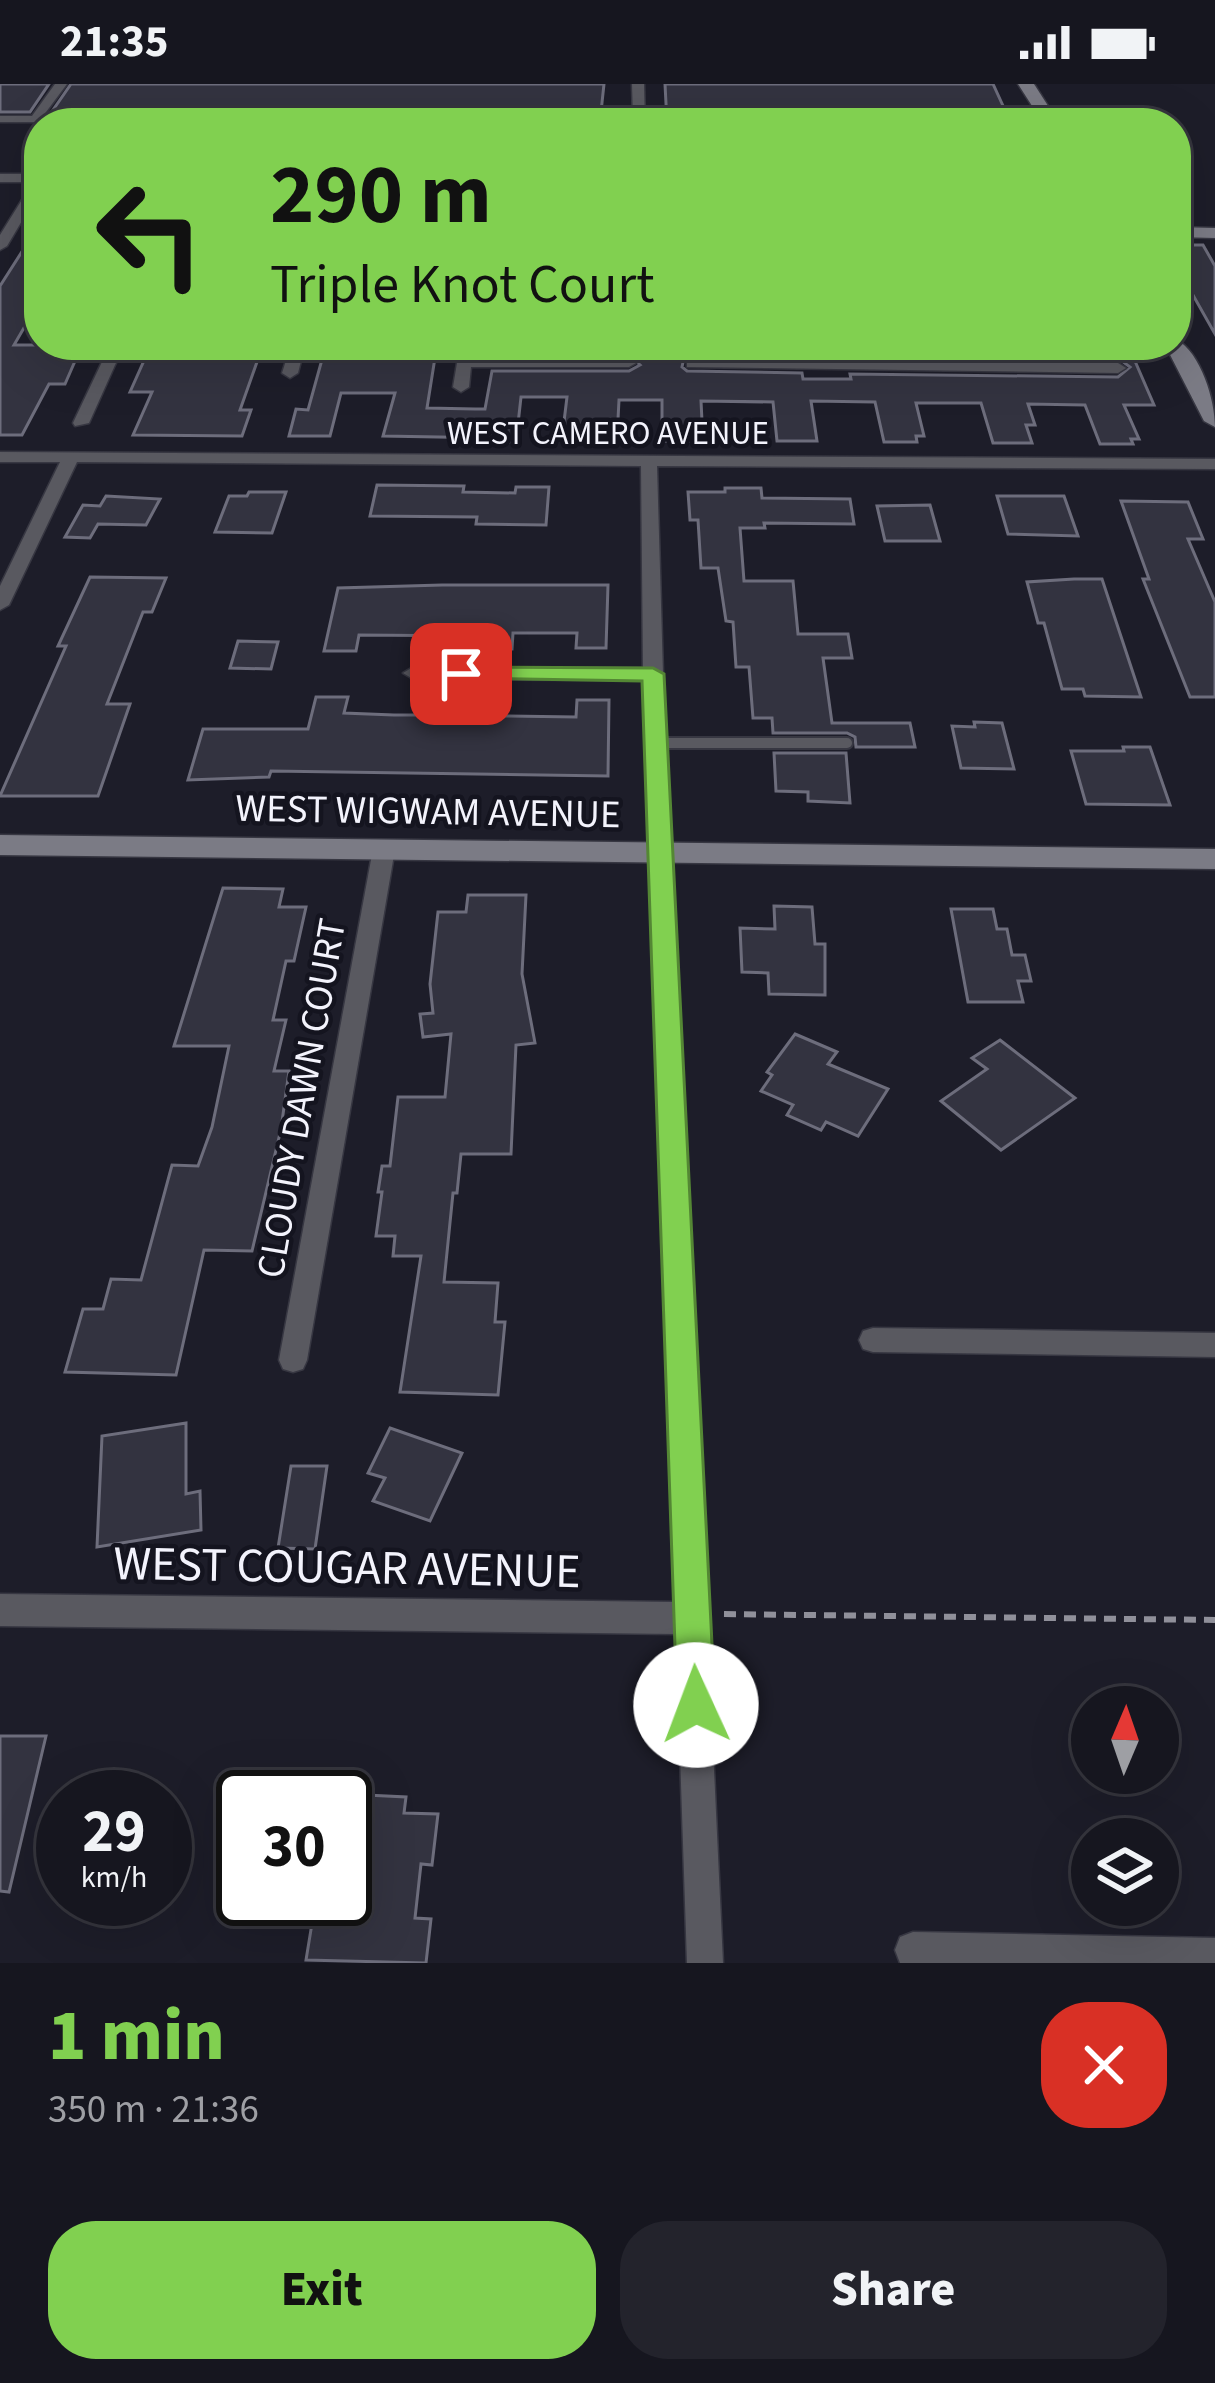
<!DOCTYPE html>
<html lang="en">
<head>
<meta charset="utf-8">
<style>
	:root { --surface:#16161f; --page:#23232c; --text:#f1f3f6; --muted:#9e9fa4; --line:#35353d; --accent:#81d050 }
	body { margin:0; font-family:"Source Sans 3",sans-serif; background:var(--page); color:var(--text); height:100vh; display:flex; flex-direction:column; font-size:45px; white-space:nowrap }
	* { box-sizing:border-box; margin:0 }
	p { font-size:39px; color:var(--muted) }
	.icon { flex:none; width:66px; height:66px; fill:none; stroke:currentColor; stroke-width:2; stroke-linecap:round; stroke-linejoin:round }
	.map { position:relative; height:1879px; overflow:hidden }
	.details { display:flex; flex-direction:column; background:var(--surface); flex:1 }
	.details>* { flex:none }
	.guide { position:absolute; left:24px; top:24px; width:1167px; height:252px; border-radius:48px; box-shadow:0 12px 48px #0002,0 0 0 3px var(--line); background:#81d050; color:#111; overflow:hidden }
	.needle { width:78px; rotate:2deg }
	.buttons { position:absolute; left:1071px; top:1602px; display:grid; gap:24px }
	.buttons a { display:grid; place-items:center; width:108px; height:108px; border-radius:50%; background:var(--surface); box-shadow:0 12px 48px #0002,0 0 0 3px var(--line); font-size:60px }
	.speed { position:absolute; left:36px; top:1686px; display:flex; gap:24px; font-size:60px; font-weight:700; text-align:center }
	.speed>* { display:grid; place-content:center; width:156px; height:156px; border-radius:50%; background:var(--surface); box-shadow:0 12px 48px #0002,0 0 0 3px var(--line); line-height:1 }
	.speed small { font-size:30px; font-weight:400 }
	.speed .limit { border:6px solid #111; border-radius:18px; background:#fff; color:#111 }
	.pin { position:absolute; display:grid; place-items:center; width:102px; height:102px; color:#fff; margin:-51px; border-radius:24px; box-shadow:0 6px 18px #0006 }
	.me { position:absolute; width:132px; margin:-66px; rotate:358deg; stroke-linejoin:round; filter:drop-shadow(0 0 9px #0008) }
	.turn { display:flex; align-items:center; gap:42px; height:252px; padding:0 48px; font-size:54px }
	.turn .icon { width:156px; height:156px; stroke-width:2.5 }
	.turn b { display:block; font-size:84px; line-height:102px }
	.round { display:grid; place-items:center; flex:none; width:126px; height:126px; border-radius:48px; background:var(--page) }
	.summary { display:flex; align-items:center; justify-content:space-between; height:204px; padding:0 48px }
	h1 { font-size:72px; font-weight:800; line-height:90px; color:var(--accent) }
	.action { display:flex; gap:24px; margin-top:auto; padding:24px 48px }
	.action a { flex:1; height:138px; border-radius:48px; background:var(--accent); color:#111; font-size:48px; font-weight:800; line-height:138px; text-align:center }
	.action a+a { background:var(--page); color:var(--text) }
	.status { display:flex; justify-content:space-between; align-items:center; height:84px; padding:0 60px; background:var(--surface); direction:ltr }
	.status svg { height:33px; fill:currentColor }
	.map>svg:first-child { display:block }
</style>
</head>
<body>
<div class="status"><b>21:35</b><svg viewBox="0 0 49 12"><path d="M0 12V9h3v3zM5 12V6h3v6zM10 12V3h3v9zM15 12V0h3v12zM26 1h20v11H26zM47 4h2v5h-2z"/></svg></div>
<div class="map">
<svg width="1215" height="1879" viewBox="0 0 1215 1879">
	<rect width="100%" height="100%" fill="#1d1d29"/>
	<g fill="#333340" stroke="#6d6d7c" stroke-width="3">
		<path d="M0,0H49L30,28H0Z"/>
		<path d="M71,0H604L601,28L53,26Z"/>
		<path d="M665,0H993L1004,24L752,25L754,39H667Z"/>
		<path d="M39,141V218L14,261H82L65,300H49L22,351H0V202Z"/>
		<path d="M1176,161H1203L1215,182V250L1176,181Z"/>
		<path d="M151,261H263L240,326H251L242,352L133,351L152,308H130Z"/>
		<path d="M326,261H437L427,324L475,325H485L492,287H629L640,281L629,271H494L496,261H799L800,272H692L684,274L682,283L687,287L802,289L803,295H851L850,290L1118,293L1130,283L1118,274L847,273L845,261H1128L1154,321H1124L1139,355H1131L1133,360H1100L1085,321L1028,320L1035,341H1026L1032,359H993L981,319H916L924,352H916L917,358H884L875,318L811,317L817,357H777L773,318L701,317L703,357H662V316H619L617,355L562,354L567,313H521L516,358H493L494,354L383,352L395,309H341L330,352H289L296,325L308,326Z"/>
		<path d="M377,401L464,402L463,408L515,409L516,403H549L546,441L476,440L477,433L370,432Z"/>
		<path d="M725,404H761L762,414L850,415L854,440L764,439L765,444H740L744,497H793L798,550H848L852,574H823L832,639H910L915,663H856L855,653L847,649H773L772,634H753L749,583H736L733,538L726,537L718,484H701L698,436H690L688,408H725Z"/>
		<path d="M249,408H286L272,449L215,448L229,412H247Z"/>
		<path d="M106,412L160,415L146,441L98,440L90,454L65,453L83,421L100,422Z"/>
		<path d="M997,412H1064L1078,452L1008,450Z"/>
		<path d="M1121,417L1188,418L1203,455H1188L1215,518V613H1190L1143,495H1149Z"/>
		<path d="M930,421L940,457H885L877,422Z"/>
		<path d="M90,493L166,494L152,528H143L107,620H130L98,712H0L66,562H58Z"/>
		<path d="M1074,495H1102L1141,613L1085,612L1083,605H1062L1044,539H1038L1027,498Z"/>
		<path d="M442,501H608L606,564H576L577,549H513L512,565H481L482,552L359,551L356,567H324L338,504Z"/>
		<path d="M238,557L278,558L271,585L230,584Z"/>
		<path d="M316,613H348L344,629L394,631H471L473,616H505L503,632L576,633L577,616H609L608,692L271,687L269,693L188,696L203,645H308Z"/>
		<path d="M974,638L1002,639L1014,685L961,684L952,642L975,643Z"/>
		<path d="M1123,663H1150L1170,721L1086,720L1071,667H1124Z"/>
		<path d="M774,669H846L850,719L808,717V708L776,707Z"/>
		<path d="M223,804L283,805L279,823H306L294,877H286L273,936H286L274,987H289L281,1045L252,1167L204,1166L176,1291L65,1288L83,1225H103L111,1195L141,1196L172,1081L198,1082L212,1043L229,962H174Z"/>
		<path d="M468,811H526L522,890L535,959L516,961L511,1070H461L457,1109H453L444,1198L498,1199L495,1238H505L498,1311L400,1308L421,1172H393L395,1152H376L382,1108H378L382,1082H390L398,1013H445L451,950L423,953L420,930L433,929L430,900L438,828H466Z"/>
		<path d="M774,822L812,823L815,860H825V911L769,910L768,889L742,888L740,844L775,845Z"/>
		<path d="M951,825H993L997,845H1007L1012,871H1025L1031,897H1018L1023,918H968Z"/>
		<path d="M795,950L837,968L828,980L888,1005L858,1052L826,1038L821,1046L787,1031L793,1021L761,1007L772,991L767,988Z"/>
		<path d="M1000,956L1075,1014L1001,1066L941,1017L987,985L972,974Z"/>
		<path d="M186,1339V1410L200,1407L201,1446L97,1463L102,1352Z"/>
		<path d="M390,1344L462,1369L430,1437L373,1417L385,1394L368,1389Z"/>
		<path d="M291,1382H327L315,1465L278,1464Z"/>
		<path d="M0,1652H46L9,1808L0,1807Z"/>
		<path d="M345,1710L406,1713L404,1729L438,1730L432,1781L421,1780L415,1834L431,1835L426,1879L306,1876L316,1815H345Z"/>
	</g>
	<g fill="none" stroke-linecap="round" stroke-linejoin="round">
		<g stroke="#373742" stroke-width="14">
			<path id="lane" d="M659,659H847"/>
		</g>
		<g stroke="#373742" stroke-width="3">
			<g id="street">
				<path d="M55,0H67L43,32L633,34L632,0H644L645,39L0,38V32H32Z"/>
				<path d="M777,29L1006,30L1012,33L1006,36L773,34Z"/>
				<path d="M0,90H39V108L7,162L0,166V151L33,98H0Z"/>
				<path d="M110,261H124L89,339L75,342L73,339Z"/>
				<path d="M291,261H305L298,289L290,294L282,289Z"/>
				<path d="M460,261H474L473,275H629L636,279L629,283H471L469,303L461,308L453,303Z"/>
				<path d="M692,276L1118,279L1126,284L1118,289L687,283V277Z"/>
				<path d="M0,368L1215,375V385L657,382L663,590L723,1879H687L676,1550L0,1542V1510L674,1518L644,596L413,595L403,589L413,583L643,584L641,382L77,378L9,521L0,526V502L60,378H0Z"/>
				<path d="M384,758L395,765L307,1276L303,1285L293,1288L283,1285L279,1276L373,765Z"/>
				<path d="M873,1244L1215,1249V1273L873,1268L863,1265L859,1256L863,1247Z"/>
				<path d="M913,1848L1215,1854V1879H900L895,1866L900,1853Z"/>
			</g>
		</g>
		<g stroke="#373742" stroke-width="3">
			<g id="secondary">
				<path d="M1018,0H1034L1059,39H1043Z"/>
				<path d="M1176,143L1215,144V154L1176,153Z"/>
				<path d="M1176,255C1201,269 1215,316 1215,343L1204,337L1165,261H1176Z"/>
				<path d="M0,751L1215,765V785L0,771Z"/>
			</g>
		</g>
		<path stroke="#90909a" stroke-width="6" stroke-dasharray="12 8" stroke-linecap="butt" d="M724,1530L1215,1536"/>
		<use href="#lane" stroke="#595960" stroke-width="10"/>
		<use href="#street" fill="#595960" fill-rule="evenodd"/>
		<use href="#secondary" fill="#7b7b85" fill-rule="evenodd"/>
	</g>
	<path fill="#81d050" stroke="#548734" stroke-width="3" d="M461,583L653,584L664,590L715,1621L709,1634L696,1640L683,1634L677,1621L642,597L453,594V585Z"/>
	<g text-anchor="middle" stroke-width="9" stroke-linejoin="round" paint-order="stroke">
		<g font-size="33" fill="#f3f3fc" stroke="#14141f">
			<text x="608" y="360">WEST CAMERO AVENUE</text>
		</g>
		<g font-size="39" fill="#f3f3fc" stroke="#14141f">
			<text transform="translate(428 726) rotate(1)" y="14">WEST WIGWAM AVENUE</text>
			<text transform="translate(300 1014) rotate(-80)" y="14">CLOUDY DAWN COURT</text>
		</g>
		<g font-size="48" fill="#f3f3fc" stroke="#14141f">
			<text transform="translate(347 1482) rotate(1)" y="17">WEST COUGAR AVENUE</text>
		</g>
	</g>
</svg>
<div class="buttons">
<a><svg class="needle" viewBox="-14 -14 28 28"><path d="M0-13l5 13h-10z" fill="#e53935"/><path d="M0 13l5-13h-10z" fill="#9e9fa4"/></svg></a>
<a><svg class="icon" aria-label="layers" viewBox="0 0 24 24"><path d="M12 4l9 5-9 5-9-5zM3 14l9 5 9-5"/></svg></a>
</div>
<div class="speed"><div>29<small>km/h</small></div><div class="limit">30</div></div>
<div class="pin" style="left:461px;top:590px;background:#d93025"><svg class="icon" aria-label="arrive" viewBox="0 0 24 24"><path d="M6 21V4h12l-3 4 3 4H6"/></svg></div>
<svg class="me" style="left:696px;top:1621px" viewBox="-20 -20 40 40"><circle r="19" fill="#fff"/><path d="M0-13L10 11 0 6-10 11z" fill="#81d050"/></svg>
<div class="guide">
<div class="turn"><svg class="icon" aria-label="left" viewBox="0 0 24 24"><path d="M17 20v-9H6M10 6l-5 5 5 5"/></svg><div><b>290 m</b>Triple Knot Court</div></div>
</div>
</div>
<section class="details">
<div class="summary"><div><h1>1 min</h1><p>350 m · 21:36</p></div><a class="round" style="background:#d93025;color:#fff"><svg class="icon" aria-label="close" viewBox="0 0 24 24"><path d="M6 6l12 12M18 6L6 18"/></svg></a></div>
<div class="action"><a>Exit</a><a>Share</a></div>
</section>
</body>
</html>
